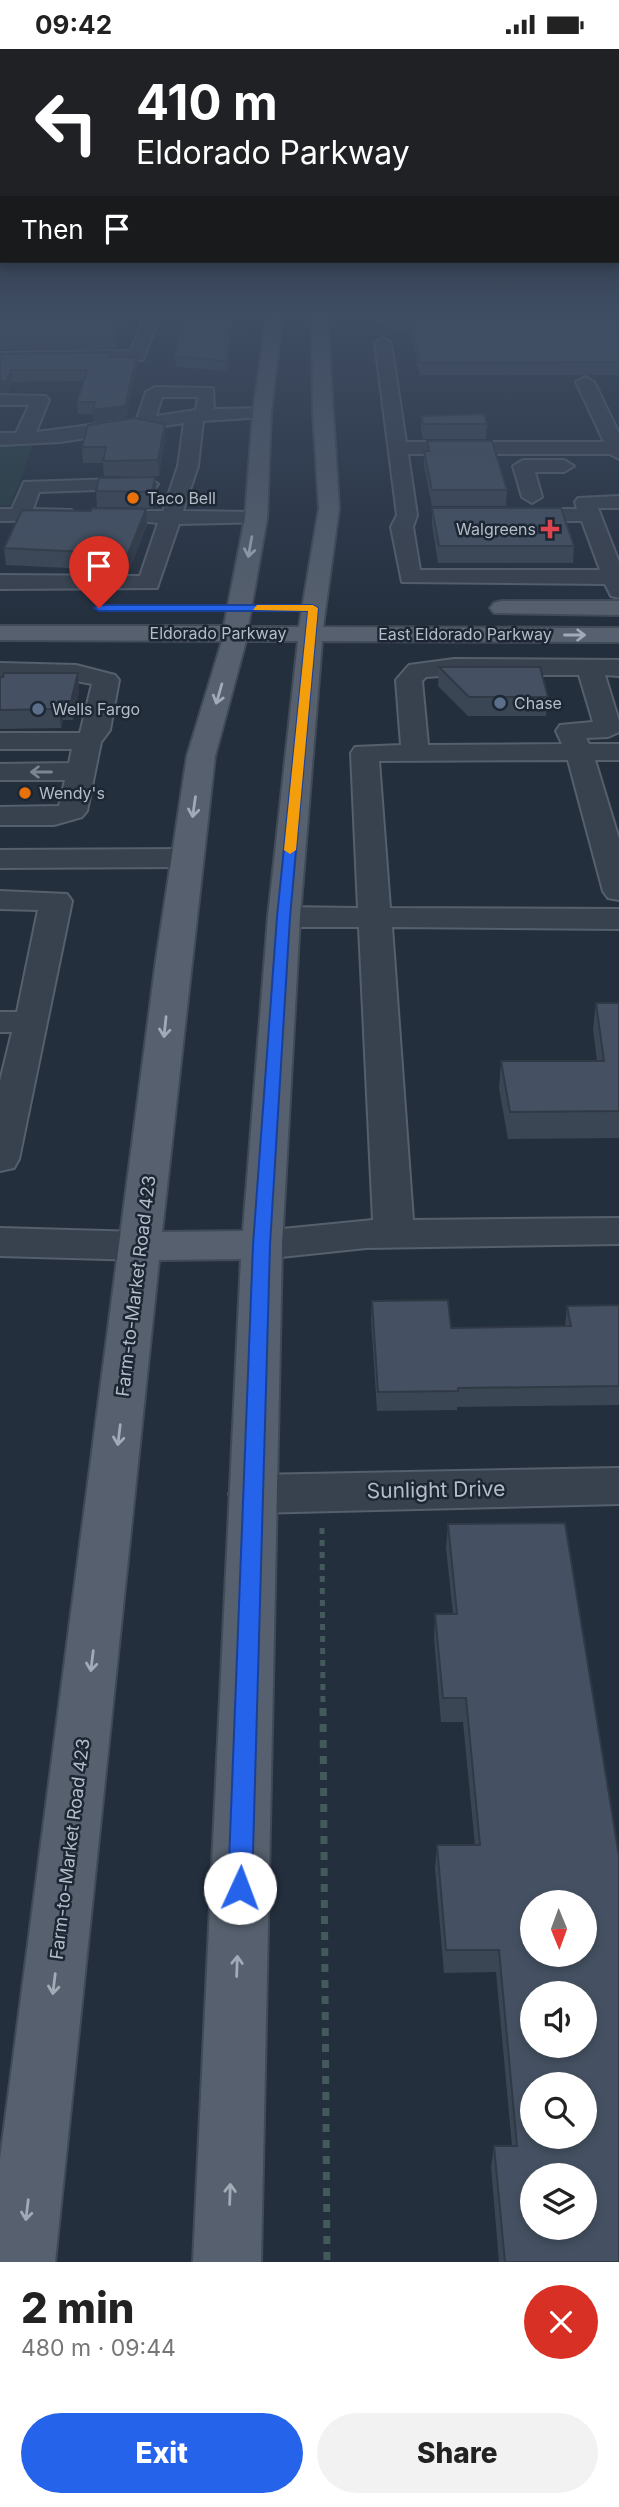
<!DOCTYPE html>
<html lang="en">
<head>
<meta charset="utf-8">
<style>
	:root { --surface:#fff; --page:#f2f2f2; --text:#222; --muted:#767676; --accent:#2563eb }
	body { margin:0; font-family:Inter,sans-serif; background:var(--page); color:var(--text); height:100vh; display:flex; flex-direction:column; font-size:26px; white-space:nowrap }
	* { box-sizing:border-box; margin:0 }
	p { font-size:23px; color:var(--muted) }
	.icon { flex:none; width:38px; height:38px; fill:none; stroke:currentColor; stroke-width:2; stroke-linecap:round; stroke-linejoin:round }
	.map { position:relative; height:2213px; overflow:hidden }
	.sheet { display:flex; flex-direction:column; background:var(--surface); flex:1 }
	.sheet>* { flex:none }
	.hud { position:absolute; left:0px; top:0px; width:620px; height:214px; box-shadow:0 4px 10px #0003; background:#202124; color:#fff; overflow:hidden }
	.needle { width:46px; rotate:179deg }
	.tools { position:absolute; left:520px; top:1841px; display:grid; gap:14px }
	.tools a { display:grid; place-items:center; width:77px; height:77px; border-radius:50%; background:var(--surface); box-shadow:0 4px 10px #0003; font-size:35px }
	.pin { position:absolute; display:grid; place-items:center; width:60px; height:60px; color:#fff; margin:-72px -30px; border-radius:50% 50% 50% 0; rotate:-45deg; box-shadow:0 0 7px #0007 }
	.pin .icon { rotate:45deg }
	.me { position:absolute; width:77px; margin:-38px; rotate:2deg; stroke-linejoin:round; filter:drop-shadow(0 0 5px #0008) }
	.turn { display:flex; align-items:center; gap:24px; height:147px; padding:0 21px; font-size:32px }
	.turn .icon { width:91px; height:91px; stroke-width:2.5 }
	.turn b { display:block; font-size:49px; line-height:60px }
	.then { display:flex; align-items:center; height:66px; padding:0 21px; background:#0003; gap:14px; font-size:26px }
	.round { display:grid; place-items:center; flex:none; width:74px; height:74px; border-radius:37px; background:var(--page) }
	.overview { display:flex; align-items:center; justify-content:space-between; height:119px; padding:0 21px }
	h1 { font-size:42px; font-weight:800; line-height:52px }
	.cta { display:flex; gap:14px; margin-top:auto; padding:14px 21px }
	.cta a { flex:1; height:80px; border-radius:42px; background:var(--accent); color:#fff; font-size:28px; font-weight:800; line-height:80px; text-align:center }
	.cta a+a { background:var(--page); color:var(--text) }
	.status { display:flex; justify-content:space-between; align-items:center; height:49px; padding:0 35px; background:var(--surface); direction:ltr }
	.status svg { height:19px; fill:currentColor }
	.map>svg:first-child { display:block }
</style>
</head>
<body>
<div class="status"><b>09:42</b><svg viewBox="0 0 49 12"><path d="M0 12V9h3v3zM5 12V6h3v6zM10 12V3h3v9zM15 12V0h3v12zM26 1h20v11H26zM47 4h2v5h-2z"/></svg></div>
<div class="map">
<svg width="619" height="2213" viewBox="0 0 619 2213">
	<rect width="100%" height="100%" fill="#242f3e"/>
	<path fill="#263c3f" d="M0,393H34L11,456L0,457Z"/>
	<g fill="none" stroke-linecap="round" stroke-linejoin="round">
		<g stroke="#565f6c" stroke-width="4">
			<g id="minor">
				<path d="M145,266H160L143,311L0,314V304L131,302Z"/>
				<path d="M383,289L391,294L406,393H604L576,333L585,328L594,333L619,384V410L610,405H408L417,466L413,478L420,521H600L582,472H511L501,466L511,460H577L575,453L578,449L619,447V459H598L619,513V549L611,547L605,535L402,533L391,478L397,466L375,294Z"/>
				<path d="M155,338L213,339L214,360L268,359L271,363L268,367L262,368L203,372L198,417L183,462L256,463L263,465L267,469L263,473L179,475L157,539L0,540V526L140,527L158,474L139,472L135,468L146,462H163L178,417L184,374L60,393L0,396V384H16L29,356H0V346L46,347L49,351L36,383L137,370L146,343ZM162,348H198L196,361L156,367Z"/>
				<path d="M523,411H564L574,417L564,423H535L542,448L532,454L522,448L513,417Z"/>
				<path d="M148,429L158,435L155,439L39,443L33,460L71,461L81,467L78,471L0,472V460H12L24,433Z"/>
				<path d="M454,610L619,611V627L605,626L619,672V683L608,688L586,689L589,695H619V711H595L619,790V851L608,849L603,842L568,711L379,712L390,859L619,860V880L392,878L413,1171L619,1169V1195L366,1199L262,1210L248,1206L242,1196L248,1186L262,1182L373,1171L359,878H284L273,875L268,868L273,861L284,858L358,859L351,704L355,698L401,696L396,631L409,616ZM454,626H579L593,673L560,676L556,682L562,695L428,696L422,632L426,628Z"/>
				<path d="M0,614L76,616L115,626L119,631L110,681L101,693L87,762L82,768L54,776H0V758L59,757L65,731H0V715L69,714L72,700H0V684H80L92,635L76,632L0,630Z"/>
				<path d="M186,800L197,803L201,809L197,815L186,818L0,819V801Z"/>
				<path d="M0,842L67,845L72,852L19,1110L14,1119L0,1122V1032L12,983H0V963H17L38,861L0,860Z"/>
				<path d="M0,1179L141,1183L155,1187L161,1197L155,1207L141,1211L0,1207Z"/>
				<path d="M619,1419V1455L253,1464L236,1458L229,1445L236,1432L253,1426Z"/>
			</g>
		</g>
		<g stroke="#414a57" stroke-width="4">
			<g id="major">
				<path d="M267,266H282L271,363L267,469L248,578H299L319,459L313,363L312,266H327L339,459L323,578L619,579V593L322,592L300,868L282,1196L261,2213H193L241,1210L159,1211L55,2213H0V2110L156,911L187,707L222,592L0,591V577H224L245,469L253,363ZM246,592H298L268,868L243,1182L162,1183L215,707Z"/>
				<path d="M502,552H619V566L494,564L490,559L494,554Z"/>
			</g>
		</g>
		<path stroke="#44595c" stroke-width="5" stroke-dasharray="6 6" stroke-linecap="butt" d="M322,1479L323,1661"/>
		<path stroke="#44595c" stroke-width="7" stroke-dasharray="8 8" stroke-linecap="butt" d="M323,1659L327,2213"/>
		<use href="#minor" fill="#38414e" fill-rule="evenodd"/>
		<use href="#major" fill="#56606e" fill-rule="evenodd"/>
	</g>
	<g fill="#3b4654">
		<path d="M0,266H126L116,300L0,301Z"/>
		<path d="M182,266H234L227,322L176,318L175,308Z"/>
		<path d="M375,266H619V326H420L410,283L394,282L377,273Z"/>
		<path d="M0,305L137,308V319L126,369L94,373L93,365H78L77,353L83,332L12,333L8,344H0Z"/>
		<path d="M421,367L487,375L486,390H423L421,381Z"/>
		<path d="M165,390L159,427H104L103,414H83L82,398Z"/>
		<path d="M427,392L507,441L506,457H432L424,417V402H427Z"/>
		<path d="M155,428L156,444L153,459L97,458L96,442Z"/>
		<path d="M432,459L574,497L573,514H438L432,476Z"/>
		<path d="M146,460L147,476L129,522L6,516L4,499L91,462Z"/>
		<path d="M439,618L548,648L546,667H468L438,637Z"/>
		<path d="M78,624L79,643L73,671H63L61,679L0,680V628Z"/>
		<path d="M596,954H619V1089L508,1090L499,1039L501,1012H597L593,980Z"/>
		<path d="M372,1252L451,1279L565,1278L567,1257L619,1256V1356L457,1358V1361L377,1362L371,1271Z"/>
		<path d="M448,1475L619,2213H499L491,2118L494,2097H512L496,1923L444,1924L435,1819L437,1796H475L463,1673H441L434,1589L435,1565H453L446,1499Z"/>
	</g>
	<g fill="#303945">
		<path d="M122,266H126L116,300L115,289Z"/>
		<path d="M233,266H234L227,322V312Z"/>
		<path d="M137,308V319L126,369L94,373L93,361Z"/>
		<path d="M11,321L12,333L8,344H0V332Z"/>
		<path d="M165,375V390L159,427L158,411Z"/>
		<path d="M155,428L156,444L153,459L152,443Z"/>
		<path d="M146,460L147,476L129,522L128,505Z"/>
		<path d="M78,624L79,643L73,671L71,652Z"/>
		<path d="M61,652L63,671L61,679L59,660Z"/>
	</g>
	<g fill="#455162" stroke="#303945" stroke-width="2" fill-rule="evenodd">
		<path d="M0,266H122L115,289L0,290Z"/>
		<path d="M182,266H233L227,312L175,308Z"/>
		<path d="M385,266H619V313L420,314L410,272L394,271Z"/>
		<path d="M110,303L109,308H137L125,357L93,361L95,353H77L87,321H11L6,332H0V305Z"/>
		<path d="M484,365L487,375H423L421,367Z"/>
		<path d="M134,369L165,375L158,411L103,412L106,398H82L88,376Z"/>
		<path d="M427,392H492L507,441H432L424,402H429Z"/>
		<path d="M155,428L152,443L96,442L99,429Z"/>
		<path d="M92,459L146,460L128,505L4,499L22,461L91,462Z"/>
		<path d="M432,459H561L574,497H439Z"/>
		<path d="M439,618H540L548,648H469Z"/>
		<path d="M4,624H78L71,652H61L59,660L0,661V628H3Z"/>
		<path d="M596,954H619V1062L510,1063L501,1012H604Z"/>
		<path d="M448,1251L451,1279L571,1277L567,1257L619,1256V1337L458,1339V1342L378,1343L372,1252Z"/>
		<path d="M565,1474L619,1807V2213H505L494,2097H517L499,1901H446L437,1796H480L466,1649H443L435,1565H457L448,1475ZM532,1853H584V1906H532ZM532,1944H584V1997H532ZM532,2035H584V2088H532ZM532,2126H584V2179H532Z"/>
	</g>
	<defs><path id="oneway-shaft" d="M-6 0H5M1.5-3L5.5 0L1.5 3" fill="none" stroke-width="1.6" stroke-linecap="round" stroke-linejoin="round" transform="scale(1.75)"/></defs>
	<g stroke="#a1aab7">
		<use href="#oneway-shaft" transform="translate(250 498) rotate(100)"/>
		<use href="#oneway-shaft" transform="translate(575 586)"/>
		<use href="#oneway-shaft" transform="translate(219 645) rotate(106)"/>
		<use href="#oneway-shaft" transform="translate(194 758) rotate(98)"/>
		<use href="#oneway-shaft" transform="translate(165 978) rotate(96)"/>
		<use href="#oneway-shaft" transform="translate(119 1386) rotate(97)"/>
		<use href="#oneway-shaft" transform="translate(92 1612) rotate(97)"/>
		<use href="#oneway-shaft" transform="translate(237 1917) rotate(-88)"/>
		<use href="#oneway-shaft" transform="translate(54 1935) rotate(97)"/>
		<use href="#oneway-shaft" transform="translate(230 2145) rotate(-88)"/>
		<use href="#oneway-shaft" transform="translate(27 2161) rotate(97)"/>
	</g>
	<use stroke="#7c8592" href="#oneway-shaft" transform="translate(41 723) rotate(180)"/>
	<linearGradient id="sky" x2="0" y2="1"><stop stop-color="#141a22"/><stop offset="0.46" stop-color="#3f4d63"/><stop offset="1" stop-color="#3f4d63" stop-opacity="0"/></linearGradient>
	<rect width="619" height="575" fill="url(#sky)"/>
	<path fill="#2563eb" stroke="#184099" stroke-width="2" d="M313,556L318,559L290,868L270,1196L252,1839L248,1847L240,1851L231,1847L228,1839L253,1196L277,868L308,562H99L94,559L99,556Z"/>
	<path fill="#f59e0b" d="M257,556H313L318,559L296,801L290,805L284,801L308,562L253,561Z"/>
	<g fill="#e8710a" stroke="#1d2633" stroke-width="2.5">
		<circle cx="133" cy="449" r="7"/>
		<circle cx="25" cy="744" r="7"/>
	</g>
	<path fill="#e0444e" stroke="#1d2633" stroke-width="2.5" d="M546.5 469.5h7v7h7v7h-7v7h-7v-7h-7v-7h7z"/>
	<g fill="#5c6f8a" stroke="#1d2633" stroke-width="2.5">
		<circle cx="500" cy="654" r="7"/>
		<circle cx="38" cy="660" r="7"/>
	</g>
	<g text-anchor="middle" stroke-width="5" stroke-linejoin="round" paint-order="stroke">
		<g font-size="16" fill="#b4bcc9" stroke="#1d2633" text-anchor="start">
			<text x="147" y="455">Taco Bell</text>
			<text x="536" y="486" text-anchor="end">Walgreens</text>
			<text x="514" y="660">Chase</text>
			<text x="52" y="666">Wells Fargo</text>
			<text x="39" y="750">Wendy's</text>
		</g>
		<g font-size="16" fill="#b4bcc9" stroke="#1d2633">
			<text x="218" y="590">Eldorado Parkway</text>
			<text x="465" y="591">East Eldorado Parkway</text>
		</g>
		<g font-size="18" fill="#b4bcc9" stroke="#1d2633">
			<text transform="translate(136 1237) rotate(-83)" y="6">Farm-to-Market Road 423</text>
			<text transform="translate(70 1800) rotate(-83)" y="6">Farm-to-Market Road 423</text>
		</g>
		<g font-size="21" fill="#b4bcc9" stroke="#1d2633">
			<text transform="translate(436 1441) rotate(-1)" y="7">Sunlight Drive</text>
		</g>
	</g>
</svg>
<div class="tools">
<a><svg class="needle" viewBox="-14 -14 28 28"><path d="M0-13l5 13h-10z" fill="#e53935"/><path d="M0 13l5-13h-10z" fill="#767676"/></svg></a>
<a><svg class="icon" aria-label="sound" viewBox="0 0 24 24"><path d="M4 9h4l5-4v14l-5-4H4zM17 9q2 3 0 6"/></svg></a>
<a><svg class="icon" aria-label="search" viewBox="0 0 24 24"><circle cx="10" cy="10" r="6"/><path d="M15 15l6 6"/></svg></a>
<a><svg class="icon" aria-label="layers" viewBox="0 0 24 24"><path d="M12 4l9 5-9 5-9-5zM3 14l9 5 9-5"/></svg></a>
</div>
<div class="pin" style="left:99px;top:559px;background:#d93025"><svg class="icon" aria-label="arrive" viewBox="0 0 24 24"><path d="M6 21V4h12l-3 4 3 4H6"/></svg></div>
<svg class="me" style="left:240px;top:1839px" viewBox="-20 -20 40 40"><circle r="19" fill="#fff"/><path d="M0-13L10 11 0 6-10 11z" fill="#2563eb"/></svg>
<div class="hud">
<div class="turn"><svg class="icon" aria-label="left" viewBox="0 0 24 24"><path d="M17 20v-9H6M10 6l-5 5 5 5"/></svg><div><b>410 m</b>Eldorado Parkway</div></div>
<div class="then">Then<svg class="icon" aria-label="arrive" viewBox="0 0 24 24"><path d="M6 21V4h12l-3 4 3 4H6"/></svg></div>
</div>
</div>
<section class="sheet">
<div class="overview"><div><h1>2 min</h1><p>480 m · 09:44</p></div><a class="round" style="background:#d93025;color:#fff"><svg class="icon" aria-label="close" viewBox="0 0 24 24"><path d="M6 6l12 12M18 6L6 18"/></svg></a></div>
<div class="cta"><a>Exit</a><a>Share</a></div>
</section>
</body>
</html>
